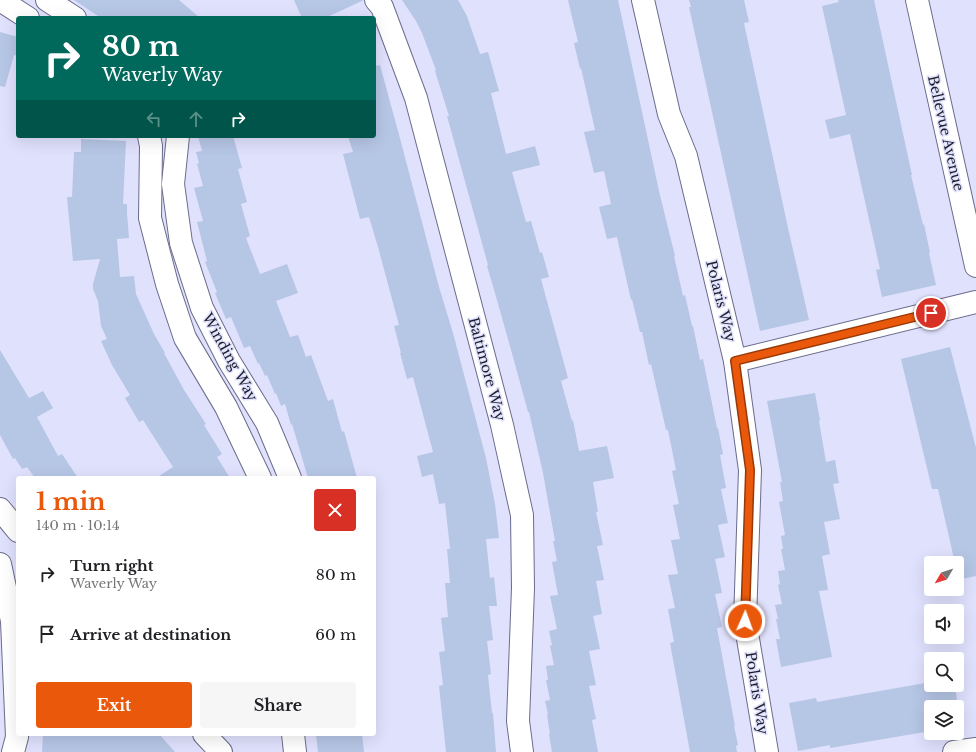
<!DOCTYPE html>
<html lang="en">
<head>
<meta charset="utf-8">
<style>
	:root { --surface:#fff; --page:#f6f6f6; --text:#202124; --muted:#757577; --accent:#ea580c }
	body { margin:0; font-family:"Libre Baskerville",serif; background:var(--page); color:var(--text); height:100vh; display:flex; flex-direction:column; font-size:15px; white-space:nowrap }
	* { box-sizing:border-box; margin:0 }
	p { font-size:13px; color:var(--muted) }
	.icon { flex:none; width:22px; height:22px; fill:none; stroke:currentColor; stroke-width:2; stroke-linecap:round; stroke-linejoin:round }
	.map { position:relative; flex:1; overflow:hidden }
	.drawer { position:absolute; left:16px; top:476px; width:360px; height:260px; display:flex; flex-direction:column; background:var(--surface); border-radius:4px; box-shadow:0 4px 16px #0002 }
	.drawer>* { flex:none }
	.guide { position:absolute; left:16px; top:16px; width:360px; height:122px; border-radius:4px; box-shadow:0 4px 16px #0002; background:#00695c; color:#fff; overflow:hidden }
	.needle { width:26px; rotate:231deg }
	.controls { position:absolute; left:924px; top:556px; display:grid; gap:8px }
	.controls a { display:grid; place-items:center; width:40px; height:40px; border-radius:4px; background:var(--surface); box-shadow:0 4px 16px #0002; font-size:20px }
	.pin { position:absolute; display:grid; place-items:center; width:34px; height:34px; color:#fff; margin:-17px; border:2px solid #fff; border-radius:50%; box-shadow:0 1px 4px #0007 }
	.me { position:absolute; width:44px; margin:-22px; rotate:2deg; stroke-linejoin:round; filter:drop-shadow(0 0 3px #0008) }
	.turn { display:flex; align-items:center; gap:14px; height:84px; padding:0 20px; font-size:18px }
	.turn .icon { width:52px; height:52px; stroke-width:2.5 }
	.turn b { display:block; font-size:28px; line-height:34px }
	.lanes { display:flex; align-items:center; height:38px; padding:0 20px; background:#0003; justify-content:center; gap:20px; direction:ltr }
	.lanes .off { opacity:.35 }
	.round { display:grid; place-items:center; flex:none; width:42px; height:42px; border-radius:4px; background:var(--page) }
	.headline { display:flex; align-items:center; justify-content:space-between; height:68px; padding:0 20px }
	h1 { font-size:24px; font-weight:700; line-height:30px; color:var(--accent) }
	.primary-button { display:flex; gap:8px; margin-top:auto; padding:8px 20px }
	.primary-button a { flex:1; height:46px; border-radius:4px; background:var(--accent); color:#fff; font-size:16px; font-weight:700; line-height:46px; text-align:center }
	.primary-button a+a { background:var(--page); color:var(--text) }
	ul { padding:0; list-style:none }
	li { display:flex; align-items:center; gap:12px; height:60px; padding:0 20px }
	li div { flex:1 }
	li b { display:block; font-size:15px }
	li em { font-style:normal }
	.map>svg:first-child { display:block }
</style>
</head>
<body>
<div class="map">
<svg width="976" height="752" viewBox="0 0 976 752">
	<rect width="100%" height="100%" fill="#e0e1fd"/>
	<g fill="#b6c6e5">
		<path d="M74,0H179L200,18H101Z"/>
		<path d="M294,0H364L325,18H302Z"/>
		<path d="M402,0H458L467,16L480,54L488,52L499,91L491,93L506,154L535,146L540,165L512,172L526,222L531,221L540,253L542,252L549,277L541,279L568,378L561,381L572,421L573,420L579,451L607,446L614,478L593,482L598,512H596L603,545L597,546L604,580L596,581L602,614L593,616L600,649L589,651L596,685L589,686L596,719L592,720L598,752H552L549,734H550L547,715L548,714L545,701L550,700L546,680H548L546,666L554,665L550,646L552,645L549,631L557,629L550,596L558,595L552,562L557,561L553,541H555L543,473L529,412H528L513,357L495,293L487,266L488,265L447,116H449L435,71L436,70L422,33L416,21Z"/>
		<path d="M568,0H618L659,191L675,256H674L683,296L685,295L692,326H693L700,360L703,359L717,428H718L723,454L720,455L726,488L721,489L728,523L718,525L725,557L715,559L722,593L715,594L722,627L717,628L735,726H734L738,745L736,746L737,752H690L670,643L674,642L668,609L675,608L668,575L678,574L671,540L680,539L673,505L679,504L672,471L676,470L668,430H666L651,364L649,365L642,332H640L632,299L631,300L617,237L607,239L599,207L611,204L604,171L594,173L584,132L595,130L581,68L580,69L574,43L578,42Z"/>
		<path d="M689,0H744L749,22L744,23L788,228L809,320L760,331L689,7H691Z"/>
		<path d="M838,0H874L912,175H911L923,225L924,224L930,253H929L936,285L882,297L876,270L880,269L850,134L830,139L825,120L846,115L822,6L839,2Z"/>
		<path d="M0,32L18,37V56L14,55L5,87L0,86Z"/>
		<path d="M380,65L401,142L439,287L453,333L486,458L495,504L499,538L486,539L490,578L494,577L497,606H489L493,640L487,641L491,674L488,675L492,713H493L496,752H446L439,686L443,685L439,652L445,651L441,618L448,617L445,583H450L447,549H450L445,503L439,504L433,474L422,477L417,456L433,452L413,377L407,379L400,353H401L394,326L399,325L378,247L369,217L360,219L343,154L353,152L348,136H374V66Z"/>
		<path d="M198,136H233L242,168L238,169L247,202L241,204L250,236L246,238L260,274L287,264L298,293L276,301L290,337L298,335L306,357L311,355L328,401L333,399L342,432L344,431L357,478H308L292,424L291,425L285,404L281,406L276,393L275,394L267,375L265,376L259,363L258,364L250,346L244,348L231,317L226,319L215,293L217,292L205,262L207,261L197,222L203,221L194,188L203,186L197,164L199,163L196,152L202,151Z"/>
		<path d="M81,139L126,141L123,204H127V213L129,238L117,239L120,277L134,276L136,294L154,334L165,353H164L184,390L206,424L204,425L222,454L217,457L230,478H156L173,467L143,420L139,422L125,398L130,395L112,365L101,341L107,339L101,326L98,301L93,289V284L100,259L73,261L67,197H72L74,152H81Z"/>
		<path d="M950,347L976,448V576L957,580V563H955L938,489H932L901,359Z"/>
		<path d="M0,350L29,398L43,391L53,408L37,417L58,456L62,454L78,478H35L27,467L22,469L15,458L13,459L0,435Z"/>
		<path d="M815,393L820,420L819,421L826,462L835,460L839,483L833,484L840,519L824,522L830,554L822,556L828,590L819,591L832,657L781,667L776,639H780L776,619H778L775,605L782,604L778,585L780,584L778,571L785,570L781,549H783L781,536L785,535L779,502L783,501L780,482H782L767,401Z"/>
		<path d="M931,682V685H955L959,717L957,718V707H931V731L830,748V745L798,751L789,703L816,698L817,702Z"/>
		<path d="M43,734H159L175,752H42Z"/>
		<path d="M316,734H362L364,752H318Z"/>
	</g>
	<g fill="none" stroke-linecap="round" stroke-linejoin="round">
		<g stroke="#6b6c8b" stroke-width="24">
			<g id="minor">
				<path d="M0,0L28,18"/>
				<path d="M47,0L75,18"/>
				<path d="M376,0L382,7L416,98L502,425L522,515L523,588L518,721L522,752"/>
				<path d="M643,0L669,114L686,156L735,361L750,470L745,621L767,752"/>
				<path d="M917,0L976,266"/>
				<path d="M149,136L151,146L150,218L167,284L185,338L226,407L260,478"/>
				<path d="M178,136L173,184L181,243L202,308L229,361L267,423L290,478"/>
				<path d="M735,361L976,302"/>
				<path d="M0,509L18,531"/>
				<path d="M0,564L12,621L17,737L13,752"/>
				<path d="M204,734L221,752"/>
				<path d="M293,734L295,752"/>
				<path d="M954,752L976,749"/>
			</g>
		</g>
		<use href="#minor" stroke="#fff" stroke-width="22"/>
	</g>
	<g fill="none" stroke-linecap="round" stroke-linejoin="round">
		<g stroke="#983908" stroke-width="10">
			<path id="route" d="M745,621L750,470L735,361L931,313"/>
		</g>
		<use href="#route" stroke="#ea580c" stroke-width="7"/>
	</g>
	<g text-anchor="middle" stroke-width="3" stroke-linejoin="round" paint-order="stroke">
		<g font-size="14" fill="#1c1d29" stroke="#e0e1fd">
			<text transform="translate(946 133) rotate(77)" y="5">Bellevue Avenue</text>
			<text transform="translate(721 301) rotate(76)" y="5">Polaris Way</text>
			<text transform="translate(230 357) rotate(61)" y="5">Winding Way</text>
			<text transform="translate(487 369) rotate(75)" y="5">Baltimore Way</text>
			<text transform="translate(757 693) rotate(81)" y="5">Polaris Way</text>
		</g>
	</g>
</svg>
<div class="controls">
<a><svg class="needle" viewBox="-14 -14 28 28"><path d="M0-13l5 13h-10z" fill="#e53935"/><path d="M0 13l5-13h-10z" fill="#757577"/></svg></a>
<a><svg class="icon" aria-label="sound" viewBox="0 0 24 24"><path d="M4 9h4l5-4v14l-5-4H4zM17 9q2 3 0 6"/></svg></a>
<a><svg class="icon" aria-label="search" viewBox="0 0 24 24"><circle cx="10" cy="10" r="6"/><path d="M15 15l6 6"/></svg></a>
<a><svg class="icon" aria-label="layers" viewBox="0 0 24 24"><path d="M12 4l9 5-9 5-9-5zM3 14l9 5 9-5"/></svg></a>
</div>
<div class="pin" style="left:931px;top:313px;background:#d93025"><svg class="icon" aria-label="arrive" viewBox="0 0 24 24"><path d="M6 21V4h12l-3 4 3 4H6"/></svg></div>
<svg class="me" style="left:745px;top:621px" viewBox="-20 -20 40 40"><circle r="17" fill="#ea580c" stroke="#fff" stroke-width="3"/><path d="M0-11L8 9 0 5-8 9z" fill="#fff"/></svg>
<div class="guide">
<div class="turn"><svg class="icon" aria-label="right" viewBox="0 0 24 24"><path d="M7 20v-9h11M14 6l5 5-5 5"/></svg><div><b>80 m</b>Waverly Way</div></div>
<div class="lanes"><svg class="icon off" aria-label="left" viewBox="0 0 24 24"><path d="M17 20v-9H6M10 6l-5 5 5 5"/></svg><svg class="icon off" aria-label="ahead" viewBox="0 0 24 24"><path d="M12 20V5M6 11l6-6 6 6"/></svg><svg class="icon" aria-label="right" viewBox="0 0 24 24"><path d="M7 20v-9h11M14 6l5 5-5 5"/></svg></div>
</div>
<section class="drawer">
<div class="headline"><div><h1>1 min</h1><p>140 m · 10:14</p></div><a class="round" style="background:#d93025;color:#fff"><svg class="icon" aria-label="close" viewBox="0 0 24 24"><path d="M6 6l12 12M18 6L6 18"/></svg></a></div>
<ul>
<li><svg class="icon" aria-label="right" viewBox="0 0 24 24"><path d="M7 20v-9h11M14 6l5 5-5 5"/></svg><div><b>Turn right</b><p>Waverly Way</p></div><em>80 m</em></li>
<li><svg class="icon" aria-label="arrive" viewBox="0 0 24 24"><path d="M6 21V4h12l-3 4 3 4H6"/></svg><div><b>Arrive at destination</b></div><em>60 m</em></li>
</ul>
<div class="primary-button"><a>Exit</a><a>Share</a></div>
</section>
</div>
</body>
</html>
